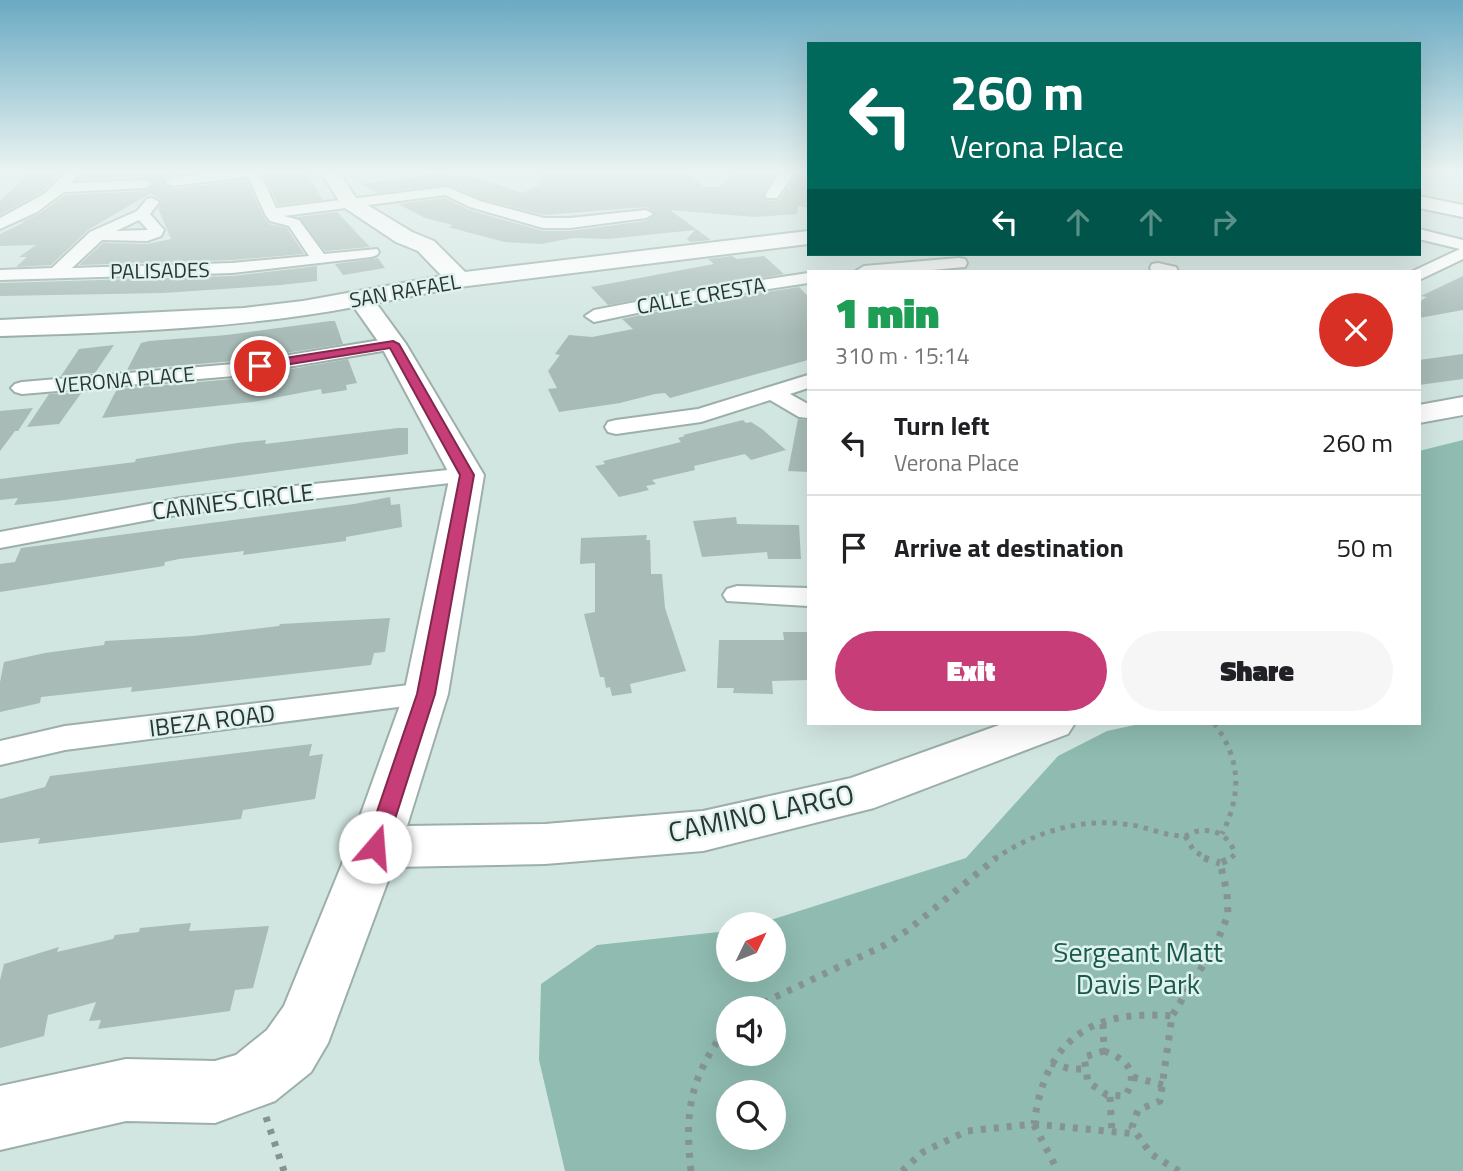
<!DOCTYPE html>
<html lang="en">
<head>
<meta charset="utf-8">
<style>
	:root { --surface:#fff; --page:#f6f6f6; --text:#202124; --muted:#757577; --line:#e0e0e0; --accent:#c63d77 }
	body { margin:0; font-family:"Titillium Web",sans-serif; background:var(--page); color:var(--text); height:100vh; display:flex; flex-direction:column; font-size:26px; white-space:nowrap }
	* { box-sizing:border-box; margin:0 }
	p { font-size:23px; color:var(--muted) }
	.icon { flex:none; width:38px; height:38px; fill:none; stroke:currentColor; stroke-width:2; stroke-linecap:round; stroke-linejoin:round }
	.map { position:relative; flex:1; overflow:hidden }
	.sheet { position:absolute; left:807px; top:270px; width:614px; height:455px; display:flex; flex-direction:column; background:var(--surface); border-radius:0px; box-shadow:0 7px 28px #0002 }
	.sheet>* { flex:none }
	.top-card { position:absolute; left:807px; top:42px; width:614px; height:214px; border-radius:0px; box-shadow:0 7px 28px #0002; background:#00695c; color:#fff; overflow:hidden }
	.needle { width:46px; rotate:47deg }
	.controls { position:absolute; left:716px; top:912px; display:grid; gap:14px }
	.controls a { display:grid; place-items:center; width:70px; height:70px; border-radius:50%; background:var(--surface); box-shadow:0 7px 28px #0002; font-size:35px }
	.pin { position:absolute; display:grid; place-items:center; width:60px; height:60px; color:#fff; margin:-30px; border:4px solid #fff; border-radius:50%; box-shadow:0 2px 7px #0007 }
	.me { position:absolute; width:77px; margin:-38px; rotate:18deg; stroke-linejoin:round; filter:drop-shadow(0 0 5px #0008) }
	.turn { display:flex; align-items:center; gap:24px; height:147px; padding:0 28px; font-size:32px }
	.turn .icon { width:91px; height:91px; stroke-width:2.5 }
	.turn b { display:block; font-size:49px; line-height:60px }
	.lanes { display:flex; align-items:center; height:66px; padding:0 28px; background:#0003; justify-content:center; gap:35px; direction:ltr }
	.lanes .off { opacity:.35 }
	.round { display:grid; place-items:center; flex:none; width:74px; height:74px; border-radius:37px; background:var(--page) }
	.head { display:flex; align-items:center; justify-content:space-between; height:119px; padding:0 28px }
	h1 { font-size:42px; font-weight:800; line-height:52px; color:#1e9e55 }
	.primary-button { display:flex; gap:14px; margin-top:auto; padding:14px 28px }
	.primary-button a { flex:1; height:80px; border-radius:42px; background:var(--accent); color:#fff; font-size:28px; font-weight:800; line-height:80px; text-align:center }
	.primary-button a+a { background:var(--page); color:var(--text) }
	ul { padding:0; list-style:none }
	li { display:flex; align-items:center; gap:21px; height:105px; padding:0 28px; border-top:2px solid var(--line) }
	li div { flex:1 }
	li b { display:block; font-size:26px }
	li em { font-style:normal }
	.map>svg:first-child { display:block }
</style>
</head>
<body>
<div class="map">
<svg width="1463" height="1171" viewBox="0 0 1463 1171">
	<rect width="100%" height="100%" fill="#d2e6e1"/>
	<path fill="#8fbbb0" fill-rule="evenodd" d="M1463,440V1171H565L539,1060L541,984L597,945L728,931V970H774V924H758L966,858L1058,756L1107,731L1144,723H1419V451ZM728,1008H774V1054H728ZM728,1092H774V1138H728Z"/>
	<g fill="#a8bbb6">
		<path d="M31,172H60L42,192L0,215V201Z"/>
		<path d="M107,172H197L172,175L164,180V184L172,189L246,180L264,218L269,224L287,228L304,254L232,260L79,265L103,243L147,244L171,239L158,208L162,201L151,193L88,230L51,265L16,267L27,257H19L36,245L0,246V234L25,222H21L39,214L65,195L145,191L154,185L145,177L77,180L82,174Z"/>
		<path d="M263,172H306L323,200L278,205Z"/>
		<path d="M540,172H645L662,175L687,173L704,187H719L737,172H760L759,174L776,175L763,193L767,201L779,200L795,177L808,178V208L798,206L797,214L755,217L670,210L711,240L690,242L687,239L695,230L608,239L573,238L541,244L504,242L448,227L453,225L425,218L398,204L445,198L469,210L543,231H570L646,221L655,213L646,207L544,215L481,199L448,185L378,193L361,184L434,175L480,178L522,193L541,184Z"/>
		<path d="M336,212L338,213L370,247L325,251L298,217Z"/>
		<path d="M732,256L737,259L764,256L784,274L608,305L591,287L714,264L708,259Z"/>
		<path d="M378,258L385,268L343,275L335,264Z"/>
		<path d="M317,266V281L281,285L163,293L0,296V283L232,276Z"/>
		<path d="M1463,276V310L1419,318V302L1427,297L1421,296Z"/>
		<path d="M799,287L808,296V360L670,398L665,393L655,394L620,403L559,412L548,389L557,388L548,371L560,355L555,354L569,335L592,337L633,329L622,319L709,301Z"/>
		<path d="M330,321H335L343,344L234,361L127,370L141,343L149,341L227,335Z"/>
		<path d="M114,345L95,373L61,376L79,349Z"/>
		<path d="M1463,354V379L1419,385V360Z"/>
		<path d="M348,359L357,383L346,385L347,390L322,394L321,389L253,402L102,418L117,389L234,379Z"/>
		<path d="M82,392L59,424L27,427L49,394Z"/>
		<path d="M33,408L18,431H15L0,451V411Z"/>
		<path d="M798,419L808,420V472L788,471Z"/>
		<path d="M743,420L746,423L751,422L762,429L786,450L751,460L745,454L694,466L695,470L652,480L656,484L646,486L649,490L619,497L595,466L605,464L603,461L681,442L678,438L685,436L683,435Z"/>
		<path d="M398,428H408V454L57,501L14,505L18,498L0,500V479L135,462L136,459L237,443L266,440L265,444Z"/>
		<path d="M390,497L391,505L400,504L402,527L346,537V541L243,555L244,551L179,559L165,562L164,566L0,592V564L15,562L21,548L354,504Z"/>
		<path d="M736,517L737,524L799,525L801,559H768L767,552L702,557L693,521Z"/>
		<path d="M647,535L646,540H650L651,574H662L665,608L686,671L630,684L632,693L612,696L610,687L606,688L604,677H600L584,614L595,612V563L580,564L581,538Z"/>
		<path d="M390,618L385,652L374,653L371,665L131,692L132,687L41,697L40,703L0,712V682L4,662L45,653L104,645L105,641L193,636L279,626L280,624Z"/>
		<path d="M783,632H808V680L772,681L773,694L733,693L734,688H717L719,640H784Z"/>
		<path d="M312,744L309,756L323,754L315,799L243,810L241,819L38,844L40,838L0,843V799L45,787L50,776Z"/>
		<path d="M191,923L189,931L269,926L253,988L235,990L230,1011L98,1029L101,1020L89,1021L96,1002L48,1015L44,1036L0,1048V980L4,964L59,947L57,952L113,939L115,935L139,932L140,928Z"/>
	</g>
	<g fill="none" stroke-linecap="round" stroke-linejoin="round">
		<g stroke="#9cafaa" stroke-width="4">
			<g id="street">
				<path d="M66,172H80L72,183L145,180L152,184L145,188L64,192L37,212L0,229V218L44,194Z"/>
				<path d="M219,172H260L276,208L447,187L480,201L544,218H570L646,210L653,214L646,218L570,228H543L470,207L445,195L284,216L299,220L324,254L377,249L379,252L377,255L371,257L232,273L0,280V270L52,268L90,232L137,211L147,199L152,198L159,202L150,214L164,230L161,236L147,241L102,240L72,268L232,263L309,256L289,226L270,221L266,216L248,177L172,186L165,182L172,178ZM139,220L148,230L116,231Z"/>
				<path d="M781,172H795L777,198H767L765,195Z"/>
				<path d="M1419,229L1463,240V259L1419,280V271H1413L1460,249L1419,239Z"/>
				<path d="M959,258L965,259L967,263L965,267L921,271H856L864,266Z"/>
				<path d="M1158,263L1176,267L1178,271H1152L1150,268L1152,264Z"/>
				<path d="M808,273V283L709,298L594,322L585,316L594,310L709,288Z"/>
				<path d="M393,338L403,344L400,348L234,376L22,394L15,392L11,388L15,384L22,382L234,364Z"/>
				<path d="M808,375V388L790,394L808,404V418L799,417L770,400L701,422L616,434L608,432L605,427L608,422L616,420L698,409Z"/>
				<path d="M467,468L476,470L479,475L476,480L181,514L0,548V532L181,498Z"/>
				<path d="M737,586L808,588V606L727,601L723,595L727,589Z"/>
				<path d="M426,683L437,686L442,694L437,702L65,750L0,765V741L65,726Z"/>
			</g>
		</g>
		<g stroke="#9cafaa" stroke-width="4">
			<g id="secondary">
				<path d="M321,172H339L356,198L412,232L434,241L465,272L808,231V244L459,287L376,303L406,344L484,475L448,694L407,826L545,824L703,811L851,778L1005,723H1075L1068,734L874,808L703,851L545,864L393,867L328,1043L311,1072L275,1101L215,1123L126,1121L0,1150V1086L126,1059L215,1061L236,1055L267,1030L284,1006L349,847L404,694L450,475L380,344L354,307C237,329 119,332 0,336V320L244,308L303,301L442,276L418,251L396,242L342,206Z"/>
				<path d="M1419,196L1463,205V217L1419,208Z"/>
				<path d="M1463,397V415L1419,423V405Z"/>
			</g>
		</g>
		<g stroke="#869491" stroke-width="5" stroke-dasharray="4.5 6" stroke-linecap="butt">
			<path d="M1214,723C1241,759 1242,794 1222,834"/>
			<path d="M1185,836L1194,851L1208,859"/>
			<path d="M994,859C1035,832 1080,817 1131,825C1147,827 1166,836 1183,836C1188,836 1193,832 1198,831C1216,828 1230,837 1235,854L1230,859"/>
		</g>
		<g stroke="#869491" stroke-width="7" stroke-dasharray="5 8" stroke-linecap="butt">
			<path d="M1204,858L1220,863"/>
			<path d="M752,1008L883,946L908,930L996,858"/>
			<path d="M1103,1024L1104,1051"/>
			<path d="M1104,1051C1127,1059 1140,1073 1125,1096L1107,1095L1088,1082L1084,1057Z"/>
			<path d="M1051,1063L1070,1069H1082"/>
			<path d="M1133,1077L1163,1085"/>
			<path d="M1110,1097L1112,1133"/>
			<path d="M266,1117L284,1171"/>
			<path d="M1034,1124L1136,1134"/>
			<path d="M1034,1125L1058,1171"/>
			<path d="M691,1171C684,1108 691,1077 728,1026"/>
			<path d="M902,1171L923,1152L967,1131L1034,1124C1045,1041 1089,1009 1172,1016"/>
			<path d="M1179,1171L1151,1154L1132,1127L1138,1110L1160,1101L1172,1016L1216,944L1228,915L1227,892L1220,863L1232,858"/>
		</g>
		<use href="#street" fill="#fff" fill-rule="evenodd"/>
		<use href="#secondary" fill="#fff" fill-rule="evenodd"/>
	</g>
	<linearGradient id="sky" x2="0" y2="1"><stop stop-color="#6aaac2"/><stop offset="0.51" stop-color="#ebf4f2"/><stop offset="1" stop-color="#ebf4f2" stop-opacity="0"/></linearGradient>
	<rect width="1463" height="336" fill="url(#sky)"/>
	<path fill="#c63d77" stroke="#81284d" stroke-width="2" d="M393,341L399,344L474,475L435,694L386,847L383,853L375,856L368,853L365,847L417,694L460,475L390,348L260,369L255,366L260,362Z"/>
	<g text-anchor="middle" stroke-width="5" stroke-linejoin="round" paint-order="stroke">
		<g font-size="21" fill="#2d3533" stroke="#dff3ee">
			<text transform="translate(160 271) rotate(-1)" y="7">PALISADES</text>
			<text transform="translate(405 291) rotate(-10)" y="7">SAN RAFAEL</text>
			<text transform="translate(701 296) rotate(-10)" y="7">CALLE CRESTA</text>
			<text transform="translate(125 380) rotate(-5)" y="7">VERONA PLACE</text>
		</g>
		<g font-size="24" fill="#2d3533" stroke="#dff3ee">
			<text transform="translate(233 502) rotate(-7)" y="8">CANNES CIRCLE</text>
			<text transform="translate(212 721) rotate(-7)" y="8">IBEZA ROAD</text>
		</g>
		<g font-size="28" fill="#2d3533" stroke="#dff3ee">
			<text transform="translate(761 813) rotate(-12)" y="10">CAMINO LARGO</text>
		</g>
		<g font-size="28" fill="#1b594e" stroke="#dff3ee">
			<text x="1138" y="962">Sergeant Matt<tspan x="1138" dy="32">Davis Park</tspan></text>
		</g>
	</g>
</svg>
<div class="controls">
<a><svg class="needle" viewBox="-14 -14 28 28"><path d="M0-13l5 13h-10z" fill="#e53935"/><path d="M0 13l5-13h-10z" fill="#757577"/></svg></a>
<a><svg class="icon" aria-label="sound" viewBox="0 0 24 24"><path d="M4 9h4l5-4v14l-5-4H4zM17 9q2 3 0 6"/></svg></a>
<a><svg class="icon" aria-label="search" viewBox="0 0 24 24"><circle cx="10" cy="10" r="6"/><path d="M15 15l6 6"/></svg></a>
</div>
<div class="pin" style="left:260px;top:366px;background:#d93025"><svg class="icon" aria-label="arrive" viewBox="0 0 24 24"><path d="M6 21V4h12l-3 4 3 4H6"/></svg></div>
<svg class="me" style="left:375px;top:847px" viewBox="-20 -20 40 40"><circle r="19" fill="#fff"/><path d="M0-13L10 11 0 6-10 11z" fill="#c63d77"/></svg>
<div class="top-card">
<div class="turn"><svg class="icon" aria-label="left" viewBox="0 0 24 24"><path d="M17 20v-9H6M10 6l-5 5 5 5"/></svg><div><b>260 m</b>Verona Place</div></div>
<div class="lanes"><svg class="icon" aria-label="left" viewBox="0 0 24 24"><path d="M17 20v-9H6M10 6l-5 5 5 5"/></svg><svg class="icon off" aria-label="ahead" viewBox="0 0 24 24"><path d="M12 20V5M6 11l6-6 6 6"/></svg><svg class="icon off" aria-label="ahead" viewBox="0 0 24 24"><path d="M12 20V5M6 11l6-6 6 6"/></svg><svg class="icon off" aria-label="right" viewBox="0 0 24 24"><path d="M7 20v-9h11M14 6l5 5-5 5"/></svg></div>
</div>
<section class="sheet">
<div class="head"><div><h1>1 min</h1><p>310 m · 15:14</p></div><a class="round" style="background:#d93025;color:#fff"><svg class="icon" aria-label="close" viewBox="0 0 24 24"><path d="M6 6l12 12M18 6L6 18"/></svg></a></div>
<ul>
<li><svg class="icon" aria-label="left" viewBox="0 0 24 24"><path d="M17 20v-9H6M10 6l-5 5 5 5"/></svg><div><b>Turn left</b><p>Verona Place</p></div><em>260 m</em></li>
<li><svg class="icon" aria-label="arrive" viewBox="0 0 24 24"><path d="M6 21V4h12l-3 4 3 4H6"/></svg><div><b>Arrive at destination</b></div><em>50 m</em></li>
</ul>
<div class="primary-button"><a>Exit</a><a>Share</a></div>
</section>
</div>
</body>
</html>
